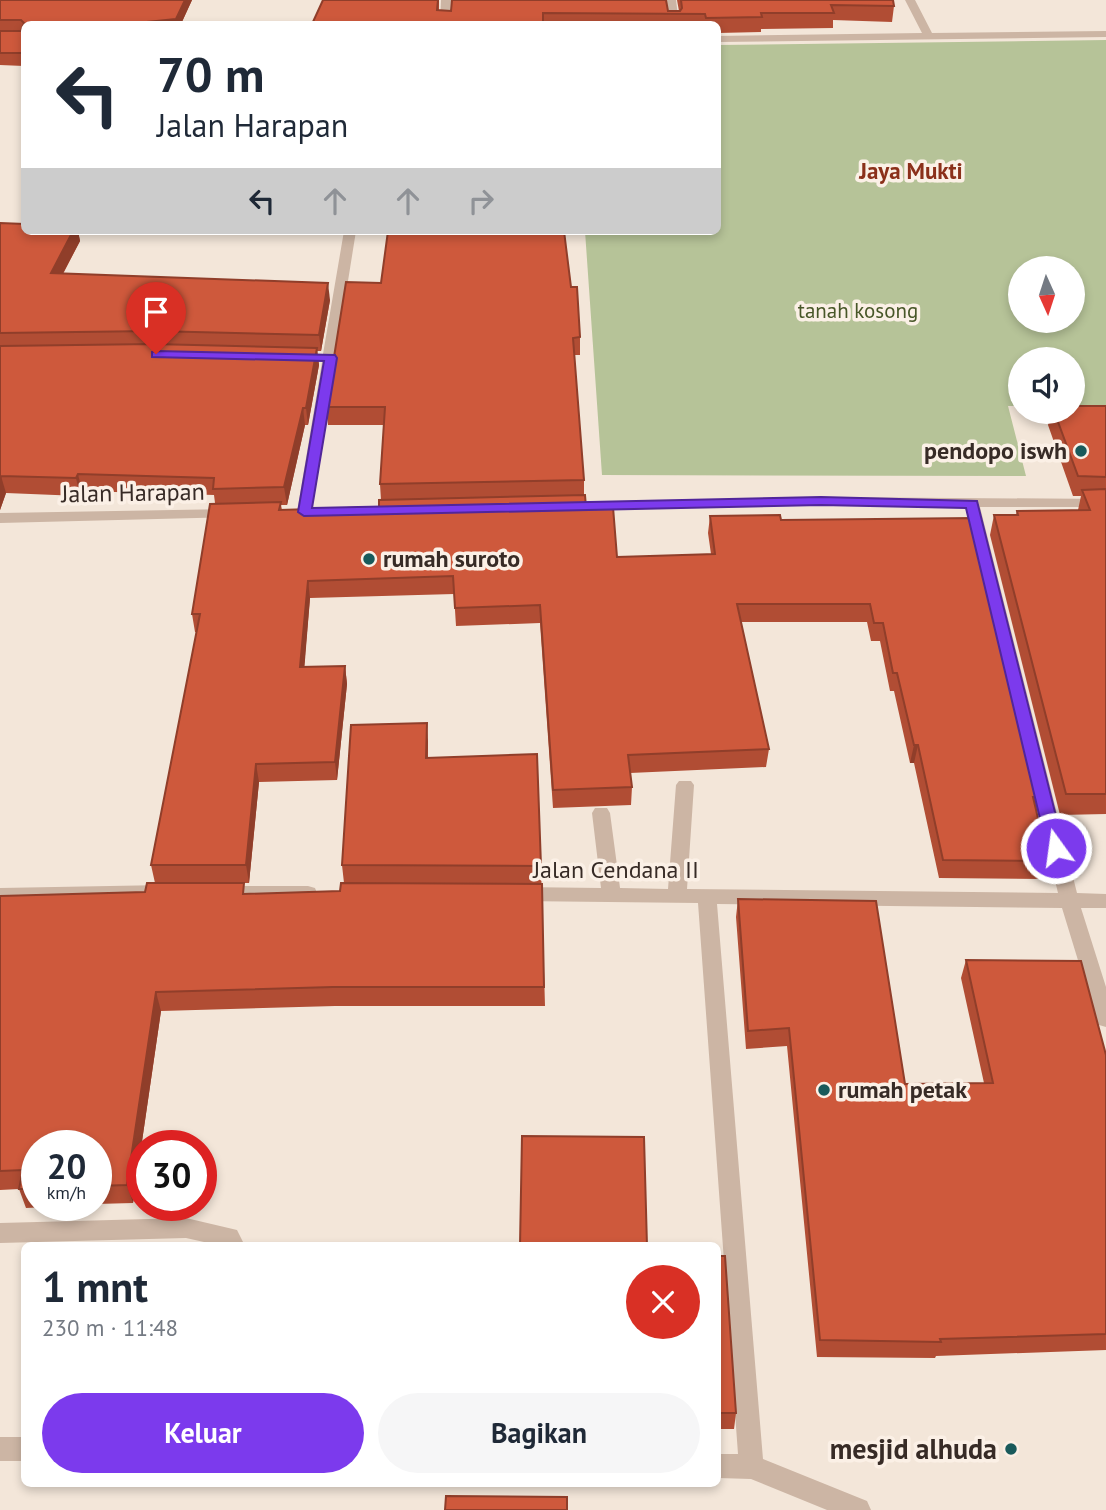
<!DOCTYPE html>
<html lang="id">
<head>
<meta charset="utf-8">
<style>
	:root { --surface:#fff; --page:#f6f6f7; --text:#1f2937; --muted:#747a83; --accent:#7c3aed }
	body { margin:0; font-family:"PT Sans",sans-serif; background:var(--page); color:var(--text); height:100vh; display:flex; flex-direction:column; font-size:26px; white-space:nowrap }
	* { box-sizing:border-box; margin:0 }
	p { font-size:23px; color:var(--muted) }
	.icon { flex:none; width:38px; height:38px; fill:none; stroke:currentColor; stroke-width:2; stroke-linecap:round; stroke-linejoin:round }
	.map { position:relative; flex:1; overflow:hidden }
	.panel { position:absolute; left:21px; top:1242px; width:700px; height:245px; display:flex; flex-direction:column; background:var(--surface); border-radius:10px; box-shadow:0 4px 10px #0003 }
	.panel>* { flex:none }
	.banner { position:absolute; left:21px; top:21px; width:700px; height:214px; border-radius:10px; box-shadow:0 4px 10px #0003; background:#fff; color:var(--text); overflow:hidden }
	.needle { width:46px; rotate:177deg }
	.tools { position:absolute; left:1008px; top:256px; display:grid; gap:14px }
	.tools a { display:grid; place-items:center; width:77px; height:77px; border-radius:50%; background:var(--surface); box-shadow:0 4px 10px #0003; font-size:35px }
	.speed { position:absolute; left:21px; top:1130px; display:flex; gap:14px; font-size:35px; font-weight:700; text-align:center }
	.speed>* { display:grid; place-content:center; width:91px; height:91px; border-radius:50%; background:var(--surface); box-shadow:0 4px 10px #0003; line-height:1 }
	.speed small { font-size:18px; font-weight:400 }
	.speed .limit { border:10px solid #d22; background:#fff; color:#111 }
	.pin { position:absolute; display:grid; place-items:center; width:60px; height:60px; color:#fff; margin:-72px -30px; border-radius:50% 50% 50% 0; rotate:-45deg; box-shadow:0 0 7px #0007 }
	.pin .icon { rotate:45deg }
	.me { position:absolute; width:77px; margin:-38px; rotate:346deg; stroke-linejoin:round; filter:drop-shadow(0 0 5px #0008) }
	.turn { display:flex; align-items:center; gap:24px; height:147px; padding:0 21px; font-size:32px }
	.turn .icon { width:91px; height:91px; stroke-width:2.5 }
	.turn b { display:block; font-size:49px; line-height:60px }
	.lanes { display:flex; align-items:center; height:66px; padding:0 21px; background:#0003; justify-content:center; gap:35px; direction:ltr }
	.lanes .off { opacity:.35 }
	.round { display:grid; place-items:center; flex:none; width:74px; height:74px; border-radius:37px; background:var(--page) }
	.head { display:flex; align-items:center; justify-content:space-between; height:119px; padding:0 21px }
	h1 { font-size:42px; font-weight:700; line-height:52px }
	.cta { display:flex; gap:14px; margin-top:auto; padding:14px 21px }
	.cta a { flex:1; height:80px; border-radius:42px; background:var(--accent); color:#fff; font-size:28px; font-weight:700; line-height:80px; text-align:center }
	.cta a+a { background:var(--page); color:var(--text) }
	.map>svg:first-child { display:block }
</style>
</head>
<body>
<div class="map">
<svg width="1106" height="1510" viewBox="0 0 1106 1510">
	<rect width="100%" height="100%" fill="#f3e6d9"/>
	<path fill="#b6c398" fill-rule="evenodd" d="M1106,40V408L1073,407V359H1020V406H1008L1026,476L602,475L585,231H718V45ZM1020,268H1073V320H1020Z"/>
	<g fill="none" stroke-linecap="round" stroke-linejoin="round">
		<g fill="#ccb5a4" fill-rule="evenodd">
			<path d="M441,0H451L450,24H440Z"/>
			<path d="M666,0H676L679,24H669Z"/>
			<path d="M905,0H915L932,33L1106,31V37L718,42V36L922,33Z"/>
			<path d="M344,231H356L311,512L304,516L297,512L322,362L294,361L287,357L294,353L323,354Z"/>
			<path d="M821,497L1106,499V507H980L1077,893L1106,894V908H1081L1106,987V1027L1099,1025L1096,1019L1062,908L717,904L763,1459L867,1501L871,1510H827L751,1479L718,1478V1454H738L698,903L518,901L511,899L509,894L511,889L518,887L601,888L592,813L595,808H607L610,813L620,888L668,889L676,785L679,781H691L694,785L687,889L1058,893L965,506L821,505L564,511L557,507L564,503Z"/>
			<path d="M231,509L239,514L236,517L0,523V513Z"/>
			<path d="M165,885L172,887L174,892L172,897L165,899L0,902V888Z"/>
			<path d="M224,886H308L315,888L317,893L315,898L308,900H224L217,898L215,893L217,888Z"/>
			<path d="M186,1218L237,1230L245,1246H222L186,1238L0,1243V1223Z"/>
			<rect x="0" y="1437" width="24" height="24"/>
		</g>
	</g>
	<g fill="#b14d34">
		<path d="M0,0H192L181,24H24V66L0,65Z"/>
		<path d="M323,0H439V10L679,11L677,0H893L894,6L892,22L833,20V28L761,29V32L718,33V24H312Z"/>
		<path d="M0,223L24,231H78L80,241L63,274L330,300L321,351H317L319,365L308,425H305L287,505H281L282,510L379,507L381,500L380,484L384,425H328L326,407L571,287L580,337V355H574L584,480V495L586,507L617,557L711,554L708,533L710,516L781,520L973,518L1042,797L1037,814L1048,861L1043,879L939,878L914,763H910L894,691H890L880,641H871L867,622H741L769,749L766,767L630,773L632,787L631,805L553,808L540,623L456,626L454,594L310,598L304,667L345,666L347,684L337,780L259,782L249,883H155L151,865L197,632H195L192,614L215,503L214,495L82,491L80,496L6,493L0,510Z"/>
		<path d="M1106,406V814L1060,815L990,535L994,515H1016L1017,511L1078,510L1081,496H1073L1048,425L1051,411H1073Z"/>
		<path d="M428,741V758L541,866L545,1006H335L161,1011L133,1203L96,1204V1146H37V1206H68L26,1208L19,1189L0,1190V896L246,894L340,891L344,883L342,865Z"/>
		<path d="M738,899L905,1084L984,1083L961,978L966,960L1106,1055V1350L936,1356L935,1358L817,1357L787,1046L746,1049L736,917Z"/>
		<path d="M718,1256L736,1413L734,1429H718Z"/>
	</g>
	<g fill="#903e2a">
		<path d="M185,0H192L181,24H146L147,22Z"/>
		<path d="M73,231H78L80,241L54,290L51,273Z"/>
		<path d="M328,283L330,300L321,351L319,335Z"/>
		<path d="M317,348L319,365L308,425L306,408Z"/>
		<path d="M303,408L305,425L287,505L284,487Z"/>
		<path d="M78,474L82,491L80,496L76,478Z"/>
		<path d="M1,476L6,493L0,510V480Z"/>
		<path d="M308,581L310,598L303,685L300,667Z"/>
		<path d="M345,666L347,684L337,780L335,762Z"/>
		<path d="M427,723L428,741L427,776L426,758Z"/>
		<path d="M914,745H918L914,763H910Z"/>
		<path d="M256,764L259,782L249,883L246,865Z"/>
		<path d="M156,992L161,1011L133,1203L127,1185Z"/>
	</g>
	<g fill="#ce593c" stroke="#903e2a" stroke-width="2">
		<path d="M0,0H185L176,19L147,22L146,24H24V53H0V31H21L24,23L21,20H0Z"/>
		<path d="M323,0H438L437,10L451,11L452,0H666L668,11H680L682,8L681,0H893L894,6L831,5L834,13H761L762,17L706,18L705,14L543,13V24H312Z"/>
		<path d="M0,223L24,224V231H73L51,273L328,283L319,335L153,331L0,333Z"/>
		<path d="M388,231H564L571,287H577L580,337L573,338L584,480L380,484L385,407H326L346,282L381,283Z"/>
		<path d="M153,344L317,348L306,408H303L284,487L213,489L214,478L78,474L76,478L1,476L0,480V346Z"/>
		<path d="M1073,406H1106V477L1078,476L1054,411H1073Z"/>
		<path d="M1106,489V794H1066L994,515H1018L1017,511L1090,510L1082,490Z"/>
		<path d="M585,495L586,507H613L617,557L715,554L710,516L780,515L781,520L973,518L1042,797H1033L1048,861L943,860L918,745H914L897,673H893L883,623H874L870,604H737L769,749L628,755L632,787L553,790L540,605L455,608L453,576L308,581L300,667L345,666L335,762L256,764L246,865H151L200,614H192L210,504L281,502L279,510L379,507V500Z"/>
		<path d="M427,723L426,758L537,754L541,866L342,865L351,725Z"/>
		<path d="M147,883H244L243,894L340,891L341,883L542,884L544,987H333L156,992L127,1185L96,1186V1146H37V1189H19L23,1170L0,1171V896L145,892Z"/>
		<path d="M738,899L876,901L905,1084L993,1083L966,960L1081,961L1106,1055V1334L940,1339L941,1342L820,1340L789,1028L748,1031Z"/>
		<path d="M522,1136L644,1137L647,1246H520Z"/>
		<path d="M718,1256H725L736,1413H718Z"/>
		<path d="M446,1496L567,1497V1510H445Z"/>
	</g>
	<path fill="#7c3aed" stroke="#51269a" stroke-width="2" d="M156,351L335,355L337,358L312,508L821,497L977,501L1064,848L1056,854L1047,848L966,508L821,505L304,516L298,512L324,361L152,357V352Z"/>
	<g fill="#195a5b" stroke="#fbf0e6" stroke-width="2.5">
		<circle cx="1081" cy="451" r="7"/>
		<circle cx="369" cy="559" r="7"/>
		<circle cx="824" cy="1090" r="7"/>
		<circle cx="1011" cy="1449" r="7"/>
	</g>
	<g text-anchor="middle" stroke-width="7" stroke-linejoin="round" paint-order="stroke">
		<g font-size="21" fill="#485728" stroke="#fbf0e6">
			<text x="858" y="318">tanah kosong</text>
		</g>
		<g font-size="23" font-weight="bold" fill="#8b301a" stroke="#fbf0e6">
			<text x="911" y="179">Jaya Mukti</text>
		</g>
		<g font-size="24" font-weight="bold" fill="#372b26" stroke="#fbf0e6" text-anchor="start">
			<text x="1067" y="459" text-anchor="end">pendopo iswh</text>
			<text x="383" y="567">rumah suroto</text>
			<text x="838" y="1098">rumah petak</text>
		</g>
		<g font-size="24" fill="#372b26" stroke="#fbf0e6">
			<text transform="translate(133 493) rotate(-1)" y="8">Jalan Harapan</text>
			<text x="616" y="878">Jalan Cendana II</text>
		</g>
		<g font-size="28" font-weight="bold" fill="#372b26" stroke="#fbf0e6" text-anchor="end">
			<text x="997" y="1459">mesjid alhuda</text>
		</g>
	</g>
</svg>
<div class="tools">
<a><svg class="needle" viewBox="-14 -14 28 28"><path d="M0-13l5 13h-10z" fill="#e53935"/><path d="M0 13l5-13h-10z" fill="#747a83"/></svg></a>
<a><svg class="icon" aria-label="sound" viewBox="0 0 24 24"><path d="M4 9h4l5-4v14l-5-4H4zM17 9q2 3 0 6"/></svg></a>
</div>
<div class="speed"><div>20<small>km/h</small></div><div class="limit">30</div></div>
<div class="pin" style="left:156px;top:354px;background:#d93025"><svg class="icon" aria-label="arrive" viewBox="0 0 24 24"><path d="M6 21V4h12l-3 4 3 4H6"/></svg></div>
<svg class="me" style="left:1056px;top:848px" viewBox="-20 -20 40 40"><circle r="17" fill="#7c3aed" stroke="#fff" stroke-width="3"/><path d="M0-11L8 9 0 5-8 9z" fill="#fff"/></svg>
<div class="banner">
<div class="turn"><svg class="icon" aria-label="left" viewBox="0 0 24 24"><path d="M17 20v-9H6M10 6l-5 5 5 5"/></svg><div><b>70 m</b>Jalan Harapan</div></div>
<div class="lanes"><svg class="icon" aria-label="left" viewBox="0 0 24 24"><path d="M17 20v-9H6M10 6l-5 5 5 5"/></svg><svg class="icon off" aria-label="ahead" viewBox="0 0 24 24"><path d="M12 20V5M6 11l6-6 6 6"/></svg><svg class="icon off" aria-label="ahead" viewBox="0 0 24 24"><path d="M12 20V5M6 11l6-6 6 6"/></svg><svg class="icon off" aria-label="right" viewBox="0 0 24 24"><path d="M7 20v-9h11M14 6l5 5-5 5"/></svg></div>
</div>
<section class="panel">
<div class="head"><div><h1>1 mnt</h1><p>230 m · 11:48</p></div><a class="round" style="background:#d93025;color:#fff"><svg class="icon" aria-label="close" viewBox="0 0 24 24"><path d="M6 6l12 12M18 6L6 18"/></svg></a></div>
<div class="cta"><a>Keluar</a><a>Bagikan</a></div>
</section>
</div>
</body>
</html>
